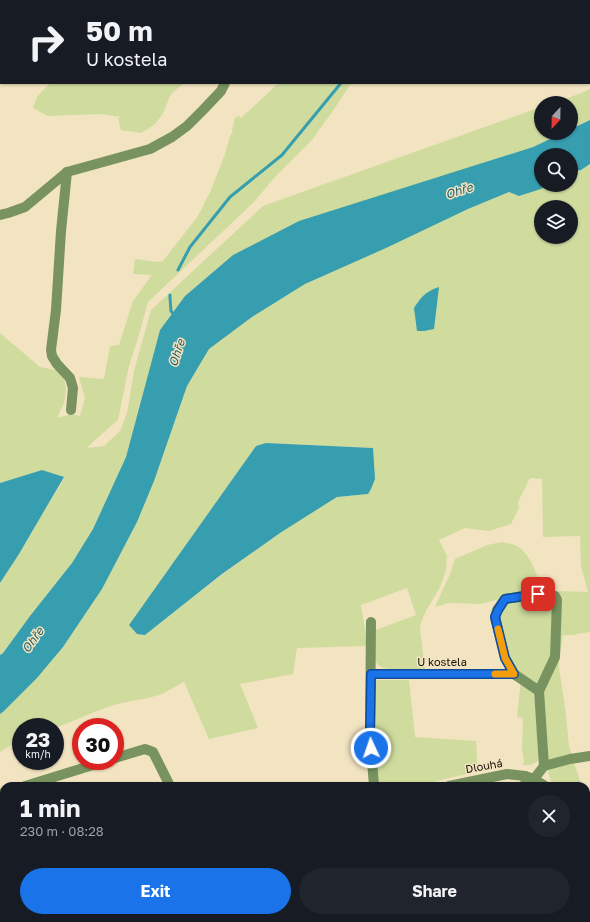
<!DOCTYPE html>
<html lang="en">
<head>
<meta charset="utf-8">
<style>
	:root { --surface:#171b24; --page:#20242c; --text:#f1f3f6; --muted:#9ea1a6; --accent:#1a73e8 }
	body { margin:0; font-family:"Golos Text",sans-serif; background:var(--page); color:var(--text); height:100vh; display:flex; flex-direction:column; font-size:15px; white-space:nowrap }
	* { box-sizing:border-box; margin:0 }
	p { font-size:13px; color:var(--muted) }
	.icon { flex:none; width:22px; height:22px; fill:none; stroke:currentColor; stroke-width:2; stroke-linecap:round; stroke-linejoin:round }
	.map { position:relative; flex:1; overflow:hidden }
	.panel { position:absolute; left:0px; top:782px; width:590px; height:140px; display:flex; flex-direction:column; background:var(--surface); border-radius:12px 12px 0 0; box-shadow:0 1px 3px #0004 }
	.panel>* { flex:none }
	.top-card { position:absolute; left:0px; top:0px; width:590px; height:84px; box-shadow:0 1px 3px #0004; background:#171b24; color:var(--text); overflow:hidden }
	.needle { width:26px; rotate:202deg }
	.controls { position:absolute; left:534px; top:96px; display:grid; gap:8px }
	.controls a { display:grid; place-items:center; width:44px; height:44px; border-radius:50%; background:var(--surface); box-shadow:0 1px 3px #0004; font-size:20px }
	.speed { position:absolute; left:12px; top:718px; display:flex; gap:8px; font-size:20px; font-weight:700; text-align:center }
	.speed>* { display:grid; place-content:center; width:52px; height:52px; border-radius:50%; background:var(--surface); box-shadow:0 1px 3px #0004; line-height:1 }
	.speed small { font-size:10px; font-weight:400 }
	.speed .limit { border:6px solid #d22; background:#fff; color:#111 }
	.pin { position:absolute; display:grid; place-items:center; width:34px; height:34px; color:#fff; margin:-17px; border-radius:8px; box-shadow:0 2px 6px #0006 }
	.me { position:absolute; width:44px; margin:-22px; rotate:357deg; stroke-linejoin:round; filter:drop-shadow(0 0 3px #0008) }
	.turn { display:flex; align-items:center; gap:14px; height:84px; padding:0 20px; font-size:18px }
	.turn .icon { width:52px; height:52px; stroke-width:2.5 }
	.turn b { display:block; font-size:28px; line-height:34px }
	.round { display:grid; place-items:center; flex:none; width:42px; height:42px; border-radius:21px; background:var(--page) }
	.overview { display:flex; align-items:center; justify-content:space-between; height:68px; padding:0 20px }
	h1 { font-size:24px; font-weight:700; line-height:30px }
	.cta { display:flex; gap:8px; margin-top:auto; padding:8px 20px }
	.cta a { flex:1; height:46px; border-radius:24px; background:var(--accent); color:#fff; font-size:16px; font-weight:700; line-height:46px; text-align:center }
	.cta a+a { background:var(--page); color:var(--text) }
	.map>svg:first-child { display:block }
</style>
</head>
<body>
<div class="map">
<svg width="590" height="922" viewBox="0 0 590 922">
	<rect width="100%" height="100%" fill="#f2e4c1"/>
	<g fill="#cfdc9e" fill-rule="evenodd">
		<path d="M0,0H252L251,1H1V66H0Z"/>
		<path d="M50,83H184L171,94L162,115L154,125L141,133L121,130L118,118L121,117L101,114L48,116L33,108L37,97Z"/>
		<path d="M280,83H351L337,105L311,141L276,176L253,203L148,302L138,338L129,366L118,420L95,440L87,448L104,446L120,431L127,413L134,371L151,310L263,206L541,107V133H563L533,147L396,191L233,255L185,296L160,330L126,457L93,529L72,563L30,616L3,653L0,655V583L19,554L64,478L42,470L0,483V333L40,367L55,370L63,374L66,389L64,403L57,418L72,414L80,416L85,398L79,377L104,379L110,346L119,345L133,301L152,275L133,274L135,259L158,262L163,261L198,216L211,190L225,154L230,136L233,131L232,130L235,118L239,116L241,118L266,95L275,86Z"/>
		<path d="M590,89V120L571,129V103H552L579,94Z"/>
		<path d="M590,164V632L576,634L575,635H563L559,659V668L566,714L569,747L573,757L548,760L542,691L556,662L559,606L558,591L588,592L581,566L580,536L543,537L542,479L530,478L518,502L519,508L511,524L489,531L465,528L439,540L447,556L446,570L440,587L426,611L422,620L420,628L425,671C413,670 376,675 375,658C374,649 376,639 376,630L416,615L407,588L361,605L366,636V646L297,648L293,674L240,684L258,728L209,739L184,682C176,686 167,692 159,695C147,699 134,700 122,703C99,708 78,720 55,728V727H21V740L16,742L0,752V714L3,712L37,678L63,647L102,589L137,522L157,472L187,386L209,349L252,317L305,284L468,209L509,192L519,196L541,189L546,185H571V172L581,170ZM541,207H571V237H541ZM266,443L373,448L368,494L337,497L280,533L223,574L145,635L129,625L256,446Z"/>
		<path d="M502,542C507,543 511,544 515,545C528,551 536,570 539,582L532,591L506,597L481,604L449,603L435,607L450,574L455,559L487,545Z"/>
		<path d="M539,597C547,601 550,602 552,611L553,644L548,663L537,684L516,669L509,657L498,619L505,604Z"/>
		<path d="M375,680H409L415,737L476,741L478,771L417,786H378L373,734Z"/>
		<path d="M521,680L530,688L533,693L535,705L539,755L538,761L531,765H522L524,762L522,748L523,718L517,717Z"/>
		<path d="M574,763L582,786H553L548,772L549,769Z"/>
		<path d="M46,918H380L382,922H44Z"/>
	</g>
	<g fill="#369eae">
		<path d="M590,120V164L581,170L571,172V155H541V185H546L541,189L519,196L509,192L468,209L386,248L305,284L252,317L209,349L187,386L154,481L137,522L102,589L63,647L37,678L3,712L0,714V655L3,653L30,616L72,563L93,529L126,457L160,330L185,296L233,255L299,221L533,147L563,133H571V129Z"/>
		<path d="M439,287L434,329L424,331H417L414,308C422,296 425,292 439,287Z"/>
		<path d="M266,443L373,448L375,479L371,489L368,494L337,497L280,533L222,574L145,635L137,634L129,625L256,446Z"/>
		<path d="M42,470L64,477L19,554L0,583V483Z"/>
	</g>
	<g fill="none" stroke-linecap="round" stroke-linejoin="round">
		<g stroke="#369eae" stroke-width="3">
			<path d="M178,270L190,247L230,197L282,155L341,83"/>
			<path d="M170,295V298L171,311L175,316"/>
			<path d="M0,877L4,893"/>
			<path d="M101,919L149,922"/>
			<path d="M7,922L8,918"/>
			<path d="M81,922L89,918"/>
		</g>
		<g stroke="#78935f" stroke-width="10">
			<path d="M260,1V0"/>
			<path d="M67,172L61,231L56,310L51,350L52,356L57,364L70,378L73,388L71,410"/>
			<path d="M0,215L8,213L25,207L67,172L150,149L172,137L187,126L204,109L221,91L225,83"/>
			<path d="M371,622L370,736L374,786"/>
			<path d="M371,674H514L539,691"/>
			<path d="M514,674L505,658L495,617L497,610L505,599L529,595L546,593L555,596L557,600L555,657L539,691L544,766"/>
			<path d="M115,758L145,749L153,752L170,786"/>
			<path d="M525,776L526,786"/>
			<path d="M534,779L544,766L570,759L590,756"/>
			<path d="M25,786L106,761"/>
			<path d="M449,786L507,774L525,776L534,779L545,786"/>
			<path d="M0,794L4,793"/>
			<path d="M586,867L590,874"/>
			<path d="M586,899L590,905"/>
			<path d="M37,922L40,918"/>
		</g>
	</g>
	<g fill="none" stroke-linecap="round" stroke-linejoin="round">
		<g stroke="#114b97" stroke-width="10">
			<path id="route" d="M371,748L370,736L371,674H514L505,658L495,617L498,610L505,599L512,598L538,594"/>
		</g>
		<use href="#route" stroke="#1a73e8" stroke-width="7"/>
		<path stroke="#f59e0b" stroke-width="7" d="M495,674H514L505,658L498,629"/>
	</g>
	<g text-anchor="middle" stroke-width="3" stroke-linejoin="round" paint-order="stroke">
		<g font-size="11" fill="#161105" stroke="#f2e4c1">
			<text x="442" y="666">U kostela</text>
			<text transform="translate(484 766) rotate(-10)" y="4">Dlouhá</text>
		</g>
		<g font-size="12" font-style="italic" fill="#265e67" stroke="#f2e4c1">
			<text transform="translate(459 191) rotate(-18)" y="4">Ohře</text>
			<text transform="translate(177 353) rotate(-72)" y="4">Ohře</text>
			<text transform="translate(33 640) rotate(-54)" y="4">Ohře</text>
		</g>
	</g>
</svg>
<div class="controls">
<a><svg class="needle" viewBox="-14 -14 28 28"><path d="M0-13l5 13h-10z" fill="#e53935"/><path d="M0 13l5-13h-10z" fill="#9ea1a6"/></svg></a>
<a><svg class="icon" aria-label="search" viewBox="0 0 24 24"><circle cx="10" cy="10" r="6"/><path d="M15 15l6 6"/></svg></a>
<a><svg class="icon" aria-label="layers" viewBox="0 0 24 24"><path d="M12 4l9 5-9 5-9-5zM3 14l9 5 9-5"/></svg></a>
</div>
<div class="speed"><div>23<small>km/h</small></div><div class="limit">30</div></div>
<div class="pin" style="left:538px;top:594px;background:#d93025"><svg class="icon" aria-label="arrive" viewBox="0 0 24 24"><path d="M6 21V4h12l-3 4 3 4H6"/></svg></div>
<svg class="me" style="left:371px;top:748px" viewBox="-20 -20 40 40"><circle r="17" fill="#1a73e8" stroke="#fff" stroke-width="3"/><path d="M0-11L8 9 0 5-8 9z" fill="#fff"/></svg>
<div class="top-card">
<div class="turn"><svg class="icon" aria-label="right" viewBox="0 0 24 24"><path d="M7 20v-9h11M14 6l5 5-5 5"/></svg><div><b>50 m</b>U kostela</div></div>
</div>
<section class="panel">
<div class="overview"><div><h1>1 min</h1><p>230 m · 08:28</p></div><a class="round"><svg class="icon" aria-label="close" viewBox="0 0 24 24"><path d="M6 6l12 12M18 6L6 18"/></svg></a></div>
<div class="cta"><a>Exit</a><a>Share</a></div>
</section>
</div>
</body>
</html>
